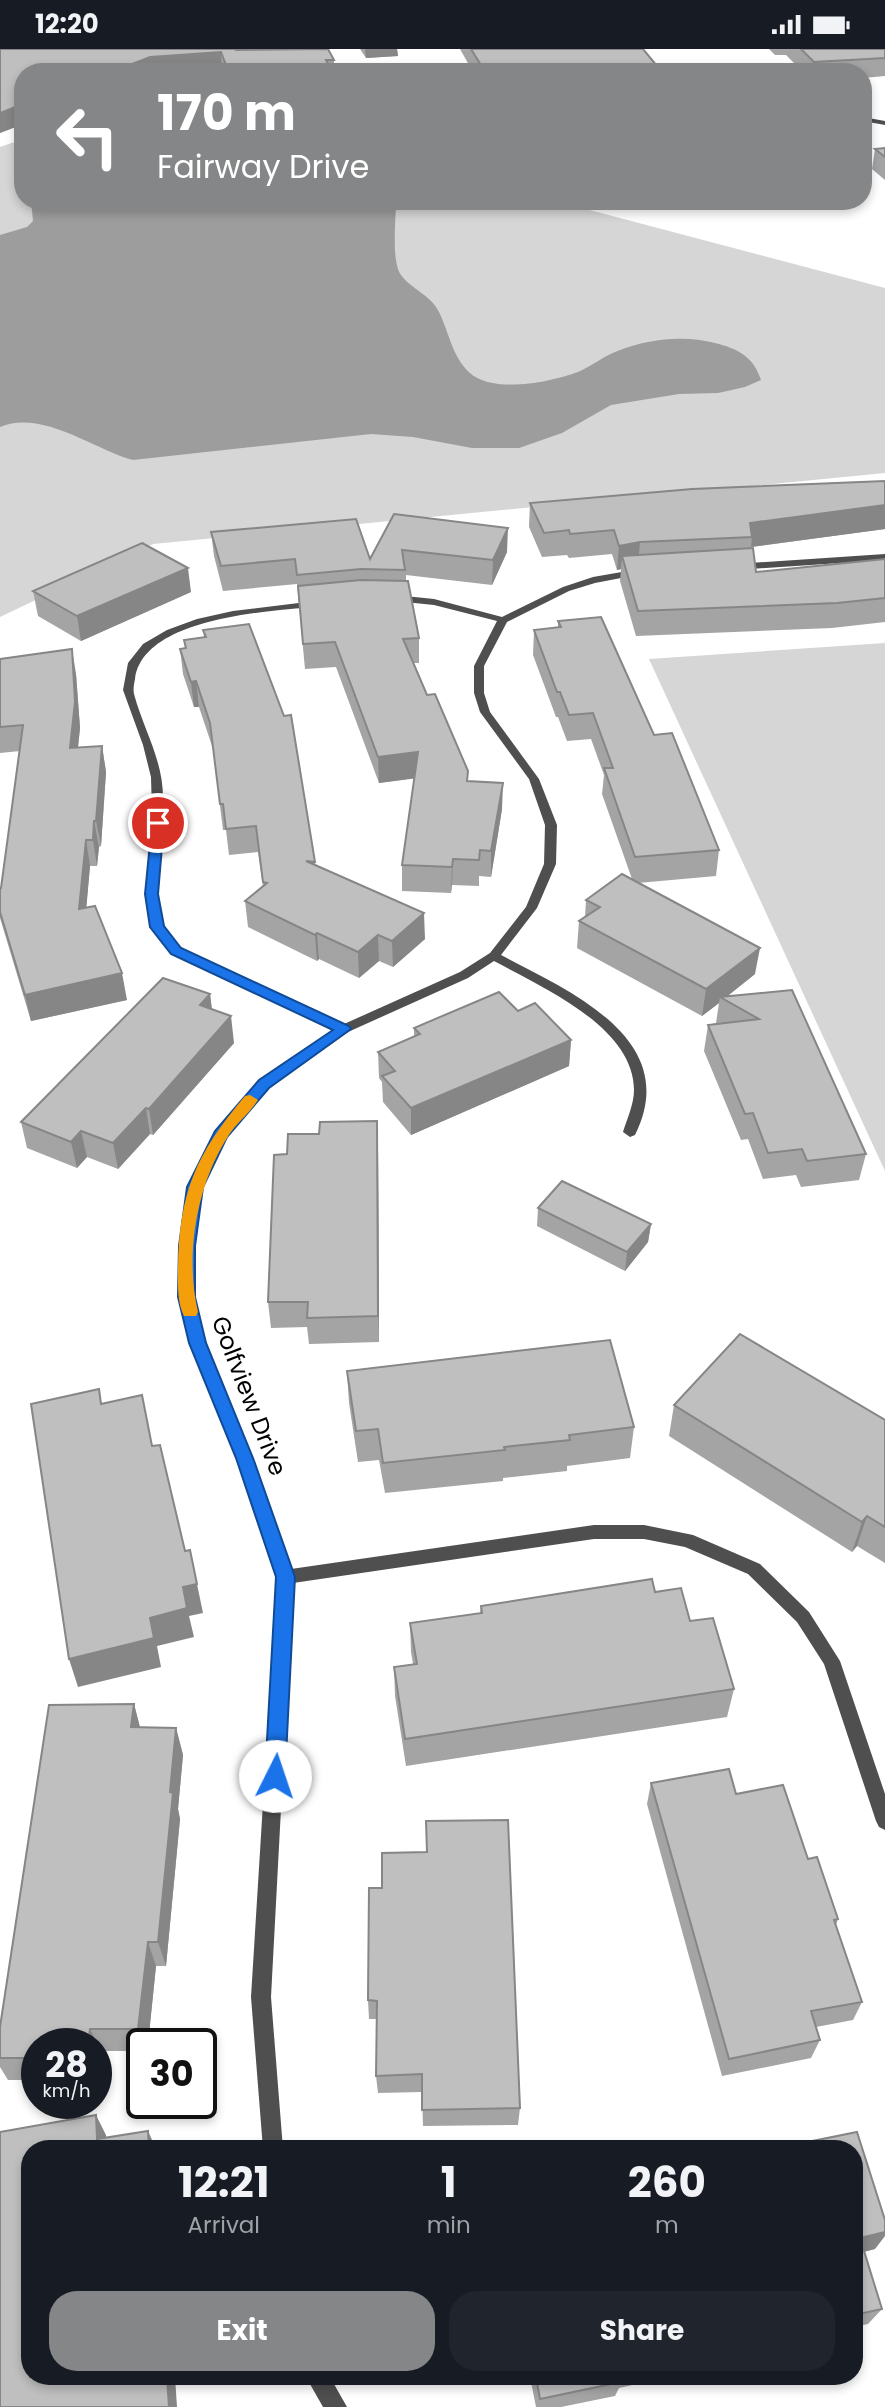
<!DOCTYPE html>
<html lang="en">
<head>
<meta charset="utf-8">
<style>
	:root { --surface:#171b24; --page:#20242c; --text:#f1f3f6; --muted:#9ea1a6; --accent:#858687 }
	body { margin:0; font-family:Poppins,sans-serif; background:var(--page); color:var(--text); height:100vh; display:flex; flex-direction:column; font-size:26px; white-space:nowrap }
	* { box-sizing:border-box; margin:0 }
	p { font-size:23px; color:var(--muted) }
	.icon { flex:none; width:38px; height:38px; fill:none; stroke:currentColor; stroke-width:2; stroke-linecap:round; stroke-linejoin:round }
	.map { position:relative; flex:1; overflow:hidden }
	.panel { position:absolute; left:21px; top:2091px; width:842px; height:245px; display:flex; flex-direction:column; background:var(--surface); border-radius:28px; box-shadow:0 4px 10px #0003 }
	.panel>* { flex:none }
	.guide { position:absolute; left:14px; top:14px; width:858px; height:147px; border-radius:28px; box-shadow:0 4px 10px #0003; background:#858687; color:#fff; overflow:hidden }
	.speed { position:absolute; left:21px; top:1979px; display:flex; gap:14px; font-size:35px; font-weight:700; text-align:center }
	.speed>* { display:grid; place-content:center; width:91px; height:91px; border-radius:50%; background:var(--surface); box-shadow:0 4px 10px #0003; line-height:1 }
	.speed small { font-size:18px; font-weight:400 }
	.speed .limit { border:4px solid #111; border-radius:10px; background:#fff; color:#111 }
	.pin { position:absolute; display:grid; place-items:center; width:60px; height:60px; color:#fff; margin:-30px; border:4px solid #fff; border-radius:50%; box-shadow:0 2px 7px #0007 }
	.me { position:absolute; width:77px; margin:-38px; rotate:4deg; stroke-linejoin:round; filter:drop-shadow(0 0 5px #0008) }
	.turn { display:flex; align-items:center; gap:24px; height:147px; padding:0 28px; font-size:32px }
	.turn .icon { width:91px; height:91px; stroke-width:2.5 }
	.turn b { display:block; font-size:49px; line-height:60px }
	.eta { display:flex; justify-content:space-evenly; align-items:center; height:119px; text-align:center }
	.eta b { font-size:42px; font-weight:700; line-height:49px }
	.cta { display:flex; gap:14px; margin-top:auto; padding:14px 28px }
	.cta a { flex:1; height:80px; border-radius:28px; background:var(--accent); color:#fff; font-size:28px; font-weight:700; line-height:80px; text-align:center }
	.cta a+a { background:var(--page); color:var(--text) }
	.status { display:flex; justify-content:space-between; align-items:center; height:49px; padding:0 35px; background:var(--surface); direction:ltr }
	.status svg { height:19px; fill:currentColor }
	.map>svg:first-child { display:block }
</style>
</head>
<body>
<div class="status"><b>12:20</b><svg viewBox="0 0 49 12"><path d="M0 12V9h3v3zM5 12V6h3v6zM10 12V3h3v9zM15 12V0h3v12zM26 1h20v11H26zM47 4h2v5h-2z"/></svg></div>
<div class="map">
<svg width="885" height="2358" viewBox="0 0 885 2358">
	<rect width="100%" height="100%" fill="#fff"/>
	<g fill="#d6d6d6">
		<path d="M459,15L464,23H363L362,21Z"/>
		<path d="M23,90V152H573L582,159L885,239V424L153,495L0,568V98Z"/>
		<path d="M885,594V1122L649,610Z"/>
	</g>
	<path fill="#9d9d9d" d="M31,152H396C396,170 391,212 401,226C411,240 431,246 439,263C449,283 452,308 470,324C493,345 551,333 578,323C592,317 605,306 620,301C651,289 687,286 719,295C740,301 754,309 761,331L745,338L718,344L679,345L611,356L562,384L519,399H472L413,388L371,385L133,411C93,400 42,360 0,378V186L27,178L33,172Z"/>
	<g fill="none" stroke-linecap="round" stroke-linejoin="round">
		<g fill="#4f4f4f" fill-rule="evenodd">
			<path d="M863,68L885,72V76L863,72Z"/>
			<path d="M885,505V511L736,521L731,518L736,515Z"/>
			<path d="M639,520L644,523L642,525L595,534L569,542L507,573L484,617V644L490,663L539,730L557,776L556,815L537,859L501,906C569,942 683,990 635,1086L630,1088L623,1083C627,1070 634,1055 634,1041C634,978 542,938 494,912L468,929L348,983L269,1038L226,1087L202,1138L194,1197V1248L204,1294L253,1409L291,1520L594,1476H644L693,1486L760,1515L809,1563L840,1612L885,1745V1781L879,1778L876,1772L824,1615L797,1573L748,1525L685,1498L644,1490H594L293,1534L271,1948L283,2100H263L251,1948L277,1528L237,1409L190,1294L180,1248V1197L188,1138L216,1082L259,1032L334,981L172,905L154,883L147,862L146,846L152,764L151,728L143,696L123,641L128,614L143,595L167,581L197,570L233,562L315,552L320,555L315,558C267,562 143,569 135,630C134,635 133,640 134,645C144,682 164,712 163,752C163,790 148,843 164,878C168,886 175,893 180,899L344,975L460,923L490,904L526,858L544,815L545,776L529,730L480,663L474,644V617L497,572L434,556L395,552L390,549L395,546L434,550L502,568L563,538L593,528Z"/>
			<path d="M306,2328H330L347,2358H323Z"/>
		</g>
	</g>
	<g fill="#a4a4a4">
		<path d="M0,0H328L334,11V23H223L222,21L23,23V75L0,84Z"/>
		<path d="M360,0H397L398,7L366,9Z"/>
		<path d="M460,0H643L662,23H473Z"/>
		<path d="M769,0H885V27L863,29V23H803L786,6H775Z"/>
		<path d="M885,99V131L872,120L875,100Z"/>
		<path d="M530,454L885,480L751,498V499L756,523L885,510V573L832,579L636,587L620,532L621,520L617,521L612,505L569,509L567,506L542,508L529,478Z"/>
		<path d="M394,465L507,503L492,536L406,526V532L419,589V614H413L427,646L468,733L502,760L491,828L479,827V837L452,836L451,844L402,842V816L414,729L379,734L336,618L305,620L297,535L223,542L214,507L211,483L370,510Z"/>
		<path d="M33,542L191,543L81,592L38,567Z"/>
		<path d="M558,572L654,686L719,801L716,827L638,834L755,925L727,947L792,941L866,1105L859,1131L801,1138L796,1126L763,1130L748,1090L741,1091L704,1002L708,976L716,974L719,954L702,967L577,899L579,872L585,868L586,851L632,830L602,745L604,726L591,690L567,692L558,668H556L533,606L534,581L558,579Z"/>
		<path d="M203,581L284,667L291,666L315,816L425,890L393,918L379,912L359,929L319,910L317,912L248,878L245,852L263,838L258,803L229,806L226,781H223L213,700L199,658H194L183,625L180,600L185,599L184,591L204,588Z"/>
		<path d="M0,610L76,625L80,679L78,699L102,697L106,723L101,797L99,798L97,817H90L86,859L127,951L31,972L0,869V840L1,839L20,702L0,704Z"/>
		<path d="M210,945L212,960L234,994L153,1086L150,1085L118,1120L87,1108L77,1119L27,1099L21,1073Z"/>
		<path d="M518,962L571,991L569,1017L411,1086L383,1053L382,1033L379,1029L378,1003L414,988V979Z"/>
		<path d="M378,1098L379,1293L309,1295L307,1278L271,1279L268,1253L287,1105Z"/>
		<path d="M538,1159L651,1175L648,1193L625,1222L537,1177Z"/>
		<path d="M347,1322L634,1378L630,1409L567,1417V1422L503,1429V1432L385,1444L379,1411L358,1413L349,1354Z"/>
		<path d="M674,1356L885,1371V1514L857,1497L852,1503L669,1387Z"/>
		<path d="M655,1543L690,1572L734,1640L727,1668L406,1717L395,1647L394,1618L413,1615L411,1603L410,1574L480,1564L481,1557Z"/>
		<path d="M134,1655L140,1678L176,1679L183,1706L178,1760L180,1770L166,1917H156L148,1995H142V2002H100L96,2030V1995H37V2031H8L0,2018V1978Z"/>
		<path d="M651,1734L736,1745L808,1810L838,1870L836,1876L862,1953L853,1971L816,1978L820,1991L811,2009L722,2027L647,1755Z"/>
		<path d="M369,1839L520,2059L518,2076L423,2077L422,2043L378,2044L376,2027L377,1970H369L368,1951Z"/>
		<path d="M854,2100L875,2200L864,2203L882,2260L868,2275L854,2278Z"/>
		<path d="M530,2328H668L619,2339L615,2347L561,2358H536Z"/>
	</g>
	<g fill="#868686">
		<path d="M365,0H397L398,7L366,9Z"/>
		<path d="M221,3L222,21L194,23H112L150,8Z"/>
		<rect x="226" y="16" width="7" height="7"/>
		<path d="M331,20V23H287Z"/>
		<path d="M23,55V75L0,84V64Z"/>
		<path d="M885,456V480L751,498L752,488L750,474Z"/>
		<path d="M508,479L507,503L492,536L493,511Z"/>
		<path d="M640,493L638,517L622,507L621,520L617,521L619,497Z"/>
		<path d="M188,519L191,543L81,592L77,567Z"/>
		<path d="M72,600L76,625L80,679L75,724L70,699Z"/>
		<path d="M196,632L199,658H194L191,633Z"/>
		<path d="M102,697L106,723L101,797L96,772Z"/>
		<path d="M418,703V729L379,734L378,708Z"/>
		<path d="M503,734L502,760L491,828V802Z"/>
		<path d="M94,772L99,798L97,817L93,791Z"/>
		<path d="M86,791L90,817L84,886L79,860Z"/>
		<path d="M453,810L452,836L451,844L452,818Z"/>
		<path d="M424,864L425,890L393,918L392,892Z"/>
		<path d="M317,884L319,910L317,912L315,886Z"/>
		<path d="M378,886L379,912L359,929L358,903Z"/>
		<path d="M760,899L755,925L724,950L720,948L719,954L702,967L706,940Z"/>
		<path d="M122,924L127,951L31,972L25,946Z"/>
		<path d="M210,945L213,972L200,956Z"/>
		<path d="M231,967L234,994L153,1086L149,1060Z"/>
		<path d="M571,991L569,1017L411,1086V1059Z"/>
		<path d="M146,1059L150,1085L118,1120L113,1094Z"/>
		<path d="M377,1072L378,1098L379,1293L378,1267Z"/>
		<path d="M81,1082L87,1108L77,1119L71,1093Z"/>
		<path d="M651,1175L648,1193L625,1222L627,1203Z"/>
		<path d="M867,1467L857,1497L852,1503L862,1473Z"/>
		<path d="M197,1535L203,1564L189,1567L194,1588L157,1597L161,1618L78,1638L69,1610L150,1569L183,1538Z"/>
		<path d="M134,1655L141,1683L131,1678Z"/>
		<path d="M176,1679L183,1706L178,1760L180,1770L166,1917L158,1893L170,1743Z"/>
		<path d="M148,1893L156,1917L148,1995H144L138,1980Z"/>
		<path d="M90,1980L100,2002L96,2030V1995H88Z"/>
		<path d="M96,2066L106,2086L107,2100L97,2090Z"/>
		<path d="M148,2082L156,2100H149Z"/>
		<path d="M885,2183V2187L875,2200L854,2205L860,2189Z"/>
		<path d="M167,2328H175L177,2358H169Z"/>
	</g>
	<g fill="#bfbfbf" stroke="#868686" stroke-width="2">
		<path d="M0,0H235L236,1L328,0L334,11H326L331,20L287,23H236L233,16H226L221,3L150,8L112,23H23V55L0,64Z"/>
		<path d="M471,0H643L662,23H500L498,21H484Z"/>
		<path d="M801,0H885V9L814,13Z"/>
		<path d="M885,99V108L875,100Z"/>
		<path d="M885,432V456L750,474L752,488L640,493L619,497L614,481L570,485L569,481L544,484L530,454L692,440Z"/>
		<path d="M394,465L508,479L493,511L402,501L405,521L361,520L297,526L295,510L221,517L211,483L356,470L370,510Z"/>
		<path d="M142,494L188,519L77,567L33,542Z"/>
		<path d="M753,499L756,523L885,510V549L837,554L638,562L622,507Z"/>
		<path d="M361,531L408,532L419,589L403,590L427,646L435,645L468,722L467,732L503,734L491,802L480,801L479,811L453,810L452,818L402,816L418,703L378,708L335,593L303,595L298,537Z"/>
		<path d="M601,568L654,686L672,684L719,801L635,808L604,719H613L593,664L569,666L560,643H557L534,581L561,578L558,572Z"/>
		<path d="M249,575L284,667L291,666L315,813L306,812L424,864L392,892L378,886L358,903L317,884L315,886L245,852L267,834L263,833L256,777L226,780L223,755H220L210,674L196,632L191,633L180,600L186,599L184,591L206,588L203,581Z"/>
		<path d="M72,600L75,653L70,699L102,697L96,772H94L93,791H86L79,860L95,857L122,924L25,946L0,863V840L1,839L23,676L0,678V610Z"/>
		<path d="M622,825L760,899L706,940L579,872L600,858L586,851Z"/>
		<path d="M163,929L210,945L200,956L231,967L149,1060L146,1059L113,1094L81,1082L71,1093L21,1073Z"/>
		<path d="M792,941L866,1105L807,1112L802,1100L768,1104L753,1064L745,1065L708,976L759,970L720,948Z"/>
		<path d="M499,943L518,962L535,954L571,991L411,1059L382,1027L395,1022L378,1003L420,985L414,979Z"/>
		<path d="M377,1072L378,1267L307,1269L308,1253H268L274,1106L287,1105L288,1085H319L320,1073Z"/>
		<path d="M562,1132L651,1175L627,1203L538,1159Z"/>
		<path d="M740,1285L885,1371V1478L867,1467L862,1473L674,1356Z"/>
		<path d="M610,1291L634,1378L569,1386L570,1391L504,1398L505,1401L383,1414L378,1380L356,1382L347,1322Z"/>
		<path d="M99,1340L101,1355L142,1346L152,1397L160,1396L185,1502L190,1501L197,1535L183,1538L187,1559L150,1569L154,1589L69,1610L31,1355Z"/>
		<path d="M652,1530L655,1543L681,1539L690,1572L713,1569L734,1640L405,1690L394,1618L417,1615L410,1574L482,1564L481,1557Z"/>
		<path d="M134,1655L131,1678L176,1679L170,1743L173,1744L158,1893H148L138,1980H90L88,1995H37V2009H0V1978L49,1656Z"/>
		<path d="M729,1720L736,1745L783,1736L808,1810L817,1808L838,1870L834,1871L862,1953L811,1962L820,1991L729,2010L651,1734Z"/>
		<path d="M508,1771L520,2059L422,2061V2025L376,2027L377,1952L368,1951L369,1839H382V1804L427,1803L426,1772Z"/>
		<path d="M96,2066L97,2090L148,2082L149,2100H30V2328H167L169,2358H0V2083Z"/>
		<path d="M857,2083L885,2171V2183L860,2189L882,2260L854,2266V2100H773Z"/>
		<path d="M536,2328H620L621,2333L540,2350Z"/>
	</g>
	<path fill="#1a73e8" stroke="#114b97" stroke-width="2" d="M158,770L164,774L158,845L164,877L181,899L349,977L351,980L269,1039L227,1088L203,1138L195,1197V1248L206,1294L253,1409L295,1528L285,1727L282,1734L275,1737L268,1734L265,1727L276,1528L236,1409L189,1294L178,1248L179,1197L187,1138L215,1082L259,1031L333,981L171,905L150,878L145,845L152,774Z"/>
	<path fill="#f59e0b" d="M250,1046L258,1051C249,1065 235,1075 227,1089C196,1138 185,1207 198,1263L196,1267H184C177,1253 178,1236 178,1220C179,1143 196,1105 245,1047Z"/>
	<g text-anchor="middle" stroke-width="5" stroke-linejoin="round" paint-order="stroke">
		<g font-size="24" fill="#000" stroke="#fff">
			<text transform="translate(249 1347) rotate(69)" y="8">Golfview Drive</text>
		</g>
	</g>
</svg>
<div class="speed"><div>28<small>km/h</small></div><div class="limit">30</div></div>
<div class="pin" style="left:158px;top:774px;background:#d93025"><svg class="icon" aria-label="arrive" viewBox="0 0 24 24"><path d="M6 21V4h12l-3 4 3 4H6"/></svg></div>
<svg class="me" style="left:275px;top:1727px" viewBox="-20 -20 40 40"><circle r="19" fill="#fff"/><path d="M0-13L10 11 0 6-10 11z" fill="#1a73e8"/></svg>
<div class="guide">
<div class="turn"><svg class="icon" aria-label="left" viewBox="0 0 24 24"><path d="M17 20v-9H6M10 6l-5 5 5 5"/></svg><div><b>170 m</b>Fairway Drive</div></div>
</div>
<section class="panel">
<div class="eta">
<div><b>12:21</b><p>Arrival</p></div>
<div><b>1</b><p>min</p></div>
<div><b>260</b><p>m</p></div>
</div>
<div class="cta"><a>Exit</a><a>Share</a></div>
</section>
</div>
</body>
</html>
